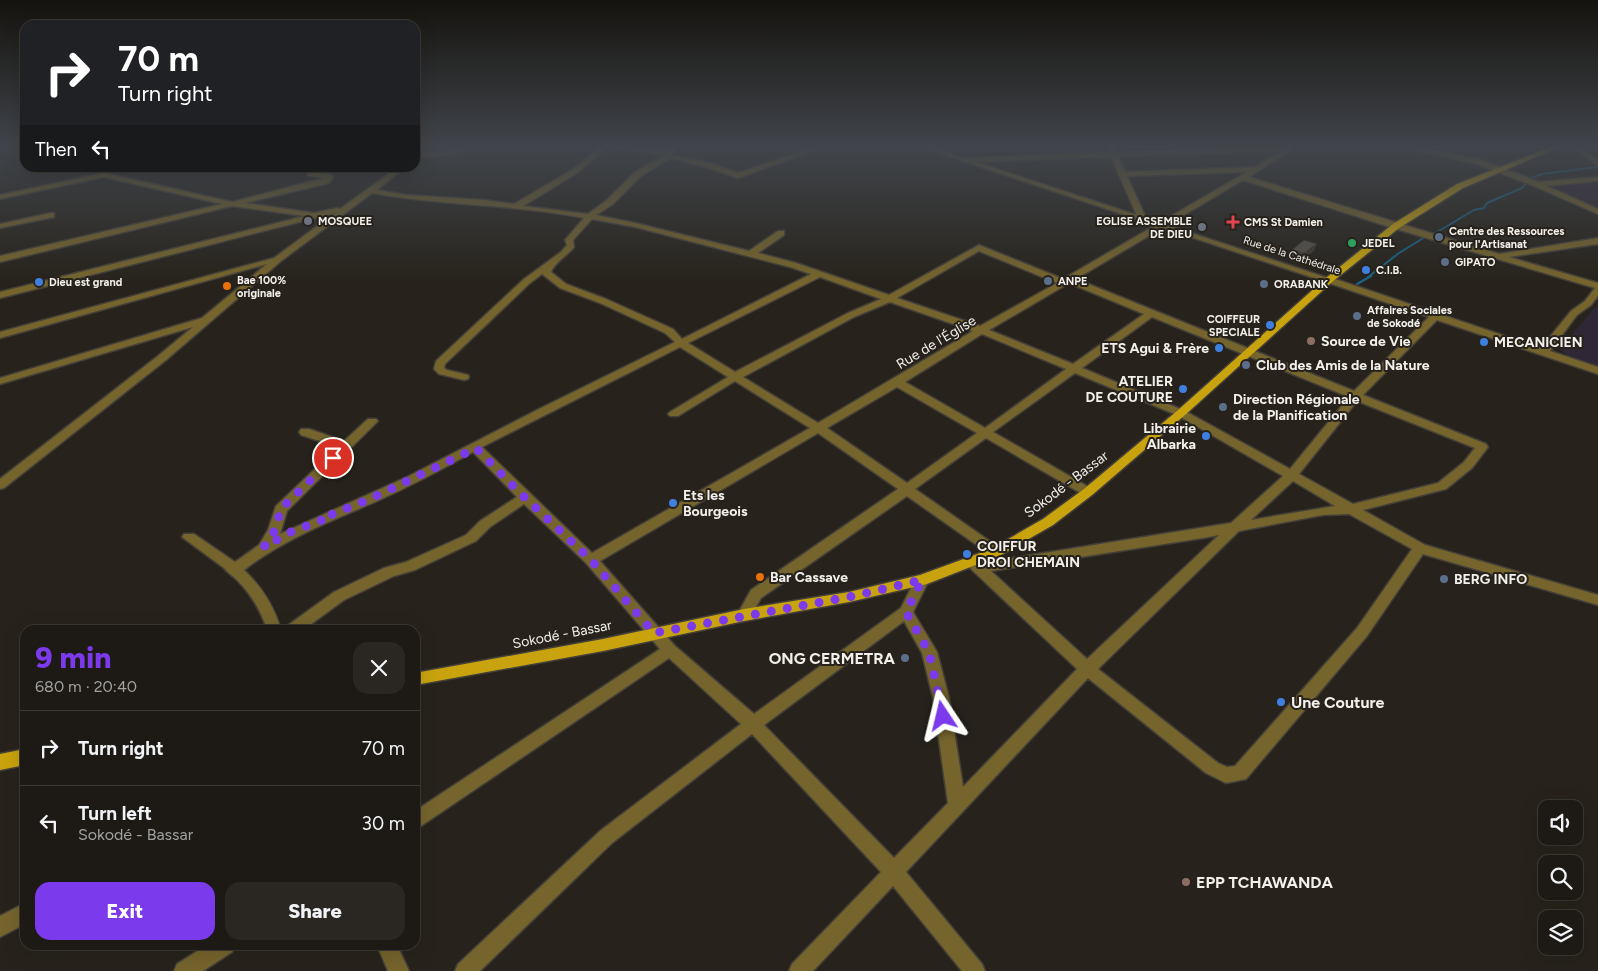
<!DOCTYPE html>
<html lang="en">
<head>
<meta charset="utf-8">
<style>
	:root { --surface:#1d1a15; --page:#2a2722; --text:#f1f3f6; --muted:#a0a1a0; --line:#3b3834; --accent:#7c3aed }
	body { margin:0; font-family:Figtree,sans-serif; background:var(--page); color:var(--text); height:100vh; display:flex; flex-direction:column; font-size:19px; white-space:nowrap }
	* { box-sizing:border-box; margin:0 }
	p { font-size:16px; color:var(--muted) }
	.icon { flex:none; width:28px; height:28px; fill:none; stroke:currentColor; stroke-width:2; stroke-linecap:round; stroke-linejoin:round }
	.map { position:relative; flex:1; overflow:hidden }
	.sheet { position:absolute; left:20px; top:625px; width:400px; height:325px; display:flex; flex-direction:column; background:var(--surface); border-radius:15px; box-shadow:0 5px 20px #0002,0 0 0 1px var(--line) }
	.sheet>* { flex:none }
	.top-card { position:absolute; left:20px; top:20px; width:400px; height:152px; border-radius:15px; box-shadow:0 5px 20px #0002,0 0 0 1px var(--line); background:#202124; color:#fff; overflow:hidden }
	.controls { position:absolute; left:1538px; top:800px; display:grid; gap:10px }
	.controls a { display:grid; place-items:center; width:45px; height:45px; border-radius:10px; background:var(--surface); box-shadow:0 5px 20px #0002,0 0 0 1px var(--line); font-size:25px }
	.pin { position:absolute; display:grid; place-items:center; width:42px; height:42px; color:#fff; margin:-21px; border:2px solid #fff; border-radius:50%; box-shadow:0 1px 5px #0007 }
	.me { position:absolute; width:55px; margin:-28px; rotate:350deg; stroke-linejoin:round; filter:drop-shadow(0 0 4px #0008) }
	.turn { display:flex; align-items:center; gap:18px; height:105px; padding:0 15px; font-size:22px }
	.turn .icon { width:65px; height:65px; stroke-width:2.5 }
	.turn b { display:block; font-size:35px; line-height:42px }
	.then { display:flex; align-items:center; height:48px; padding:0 15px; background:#0003; gap:10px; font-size:19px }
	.round { display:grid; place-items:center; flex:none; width:52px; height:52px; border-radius:15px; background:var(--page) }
	.overview { display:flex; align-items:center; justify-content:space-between; height:85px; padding:0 15px }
	h1 { font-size:30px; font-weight:800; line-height:38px; color:var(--accent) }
	.action { display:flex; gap:10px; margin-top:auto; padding:10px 15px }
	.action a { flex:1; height:58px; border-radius:15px; background:var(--accent); color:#fff; font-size:20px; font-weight:800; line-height:58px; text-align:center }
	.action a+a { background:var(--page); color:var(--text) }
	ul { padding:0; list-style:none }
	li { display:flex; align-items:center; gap:15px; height:75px; padding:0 15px; border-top:1px solid var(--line) }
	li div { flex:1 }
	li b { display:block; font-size:19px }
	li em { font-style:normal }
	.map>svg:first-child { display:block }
</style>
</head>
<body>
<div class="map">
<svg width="1598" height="971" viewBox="0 0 1598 971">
	<rect width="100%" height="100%" fill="#27231c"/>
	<path fill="#322635" d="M1598,180V208L1547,185Z"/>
	<path fill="#302736" d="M1595,307L1598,308V367L1569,357L1560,349Z"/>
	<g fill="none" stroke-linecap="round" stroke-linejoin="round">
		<g stroke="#186386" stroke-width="2">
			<path d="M1432,235L1474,210L1484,208L1487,203L1522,188L1531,178L1542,174L1597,167"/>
			<path d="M1368,277L1399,253L1425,237"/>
		</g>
		<path stroke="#186386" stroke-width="2.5" d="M1357,284L1371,276"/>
		<g stroke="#444039" stroke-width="3">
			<g id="minor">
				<path d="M470,146H480L449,155L415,157L416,153L449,151Z"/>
				<path d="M602,146H609L577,173L523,206L588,214L607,200L635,172L665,155L616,148L613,146H627L666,151L670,146H677L673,155L714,164L738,173L817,146H826L738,178L709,168L670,158L641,176L613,204L596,215L635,223L749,251L778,231H784V235L758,253L796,263L889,295L979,245L1063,279L1247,172L1127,176L1146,218L1142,220L1138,218L1111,157L964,162L960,160L964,158L1109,152L1107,146H1113L1116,152L1298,146L1249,177L1499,254L1598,238V244L1509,257L1598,283V296L1591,305L1577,315L1550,351L1598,367V374L1437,320L1363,395L1486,444L1488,447L1472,468L1446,489L1363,510L1425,545L1598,595V605L1423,554L1367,636L1246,779L1226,783L1206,773L1088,678L906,872L982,964L985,971H962L893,886L813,971H789L792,964L881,872L752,734L612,843L480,971H455L458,964L600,831L741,724L669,658L415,830V811L660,649L586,563L524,504L490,527L476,541L415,570L394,576L344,600L303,630H285L287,626L334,592L384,568L406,562L466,535L480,521L517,497L473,452C441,470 408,487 375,502C329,522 284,539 244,570C262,587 274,606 281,630H267C261,610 252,596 238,581C233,576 228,573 224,568L182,537L184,534H194L235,562L259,545L268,530L276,506L338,447L301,435L299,432L301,429H309L344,441L368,419H376L378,421L287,511L280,534L407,477L541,408L675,342L665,333L600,303L560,288L542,274L530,283L445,364L444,368L447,370L468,375L469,377L468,379L464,380L439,374L434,369L436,361L524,279L561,252L567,245L565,240L584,218C514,204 442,206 372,193L281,261L166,360L4,488L0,489V479L158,356L193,327L0,384V378L202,318L267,264L0,338V332L274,258L335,213L0,298V292L305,216L232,206L0,262V256L222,204L104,177L0,199V195L104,173L232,202L324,178L308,176V172L332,175L333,177L329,183L245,203L314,213L337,208L340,209L397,168H404L377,190L406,195L484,200L514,204L572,170ZM1236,151H1282L1255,167L1125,172L1118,156L1229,153ZM1243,180L1393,228L1595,288L1585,301L1571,311L1541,348L1332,278H1326V282L1429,317L1354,391L1076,279ZM592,219L635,227L790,267L811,274L682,339L673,329L606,299L566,284L551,272C555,262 567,256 574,247L573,240ZM979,251L1057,283L980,326L897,298ZM820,277L881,299L848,313L735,372L688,343ZM1069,283L1144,314L1073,364L989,330ZM890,302L973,331L818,423L743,377L854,317ZM1152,317L1349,397L1290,469L1185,411L1082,368ZM982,334L1066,369L985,428L905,382ZM680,347L728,377L670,412L668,414L670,416H678L735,381L810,428L592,553L482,447ZM1075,373L1177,415L1283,476L1231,523L982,563L976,560L971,561L969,565L971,569L1077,669L963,787L949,698L937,652L913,612L929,580L927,576L922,575L917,576L901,608L754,714L675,646L600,561L818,433L898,489L751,590L737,615L739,619L744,621L749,619L761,598L907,496L991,555H1001L1003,552L1001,549L915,489L986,438L1084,495H1092L1094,492L1092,489L993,432ZM897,387L977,433L907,483L827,428ZM1357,401L1475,448L1464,462L1438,483L1353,504L1299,474ZM1293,481L1335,506L1251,520ZM1349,514L1412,549L1357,628L1235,766L1227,767L1218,763L1098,669L1239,531L1323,515ZM1219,535L1087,659L991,571L1203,538ZM904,621L922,653L933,698L948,803L894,858L764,725Z"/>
				<path d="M1402,146H1413L1482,160L1539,182L1598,177V181L1547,186L1598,209V214L1534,186L1477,164L1405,148Z"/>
				<path d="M1573,146H1580L1598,160V166Z"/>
				<path d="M51,213H54V217L0,228V224Z"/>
				<path d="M25,903V924L0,937V916Z"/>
				<path d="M207,945H235L232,952L203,971H174L177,964Z"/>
				<path d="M377,945H397L409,971H388Z"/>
			</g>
		</g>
		<g stroke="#444039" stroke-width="3">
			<path id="tertiary" d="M918,146H927L1334,280L1329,283Z"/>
		</g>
		<g stroke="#444039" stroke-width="3">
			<g id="primary">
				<path d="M1554,146H1562L1463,188L1399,228L1332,282L1185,415L1092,495L1053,525L1001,555L927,584L849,602L744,621L603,651L415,685V673L603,639L744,609L849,592L920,575L991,549L1043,519L1084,489L1177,411L1326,278L1393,224L1457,184Z"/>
				<path d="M25,749V765L0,770V754Z"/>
			</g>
		</g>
		<use href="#minor" fill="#75642c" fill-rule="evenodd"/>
		<use href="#tertiary" fill="#75642c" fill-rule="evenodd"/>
		<use href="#primary" fill="#c8a30e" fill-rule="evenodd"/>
	</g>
	<path fill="#49453f" d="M1292,250L1314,251L1301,260L1290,256Z"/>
	<path fill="#3c3833" d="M1317,244L1314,251L1301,260L1304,253Z"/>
	<path fill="#555049" stroke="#3c3833" d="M1304,240L1317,244L1304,253L1292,250Z"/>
	<linearGradient id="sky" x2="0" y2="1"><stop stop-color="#15130f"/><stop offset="0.52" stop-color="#41454b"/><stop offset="1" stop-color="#41454b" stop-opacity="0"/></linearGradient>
	<rect width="1598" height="282" fill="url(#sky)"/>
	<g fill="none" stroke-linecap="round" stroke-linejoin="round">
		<path stroke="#7c3aed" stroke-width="9" stroke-dasharray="0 16.2" d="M333,458L281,509L275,530L264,547L291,532L330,517L328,516L370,499L476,448L518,491L591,560L654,633L849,597L922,580L906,612L929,652L943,716"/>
	</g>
	<g fill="#6b7280" stroke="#27231c" stroke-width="2">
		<circle cx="308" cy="221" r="5"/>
		<circle cx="1202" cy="227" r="5"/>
	</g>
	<path fill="#e0444e" stroke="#27231c" stroke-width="2" d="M1230.5 214.5h5v5h5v5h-5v5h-5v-5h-5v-5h5z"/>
	<g fill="#5c6f8a" stroke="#27231c" stroke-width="2">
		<circle cx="1439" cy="237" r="5"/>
		<circle cx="1445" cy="262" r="5"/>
		<circle cx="1048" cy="281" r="5"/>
		<circle cx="1264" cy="284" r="5"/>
		<circle cx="1357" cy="316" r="5"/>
		<circle cx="1246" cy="365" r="5"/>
		<circle cx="1223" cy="407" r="5"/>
		<circle cx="1444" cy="579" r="5"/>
		<circle cx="905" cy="658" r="5"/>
	</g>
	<circle fill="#2e9e5b" stroke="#27231c" stroke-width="2" cx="1352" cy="243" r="5"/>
	<g fill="#3f7fe0" stroke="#27231c" stroke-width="2">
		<circle cx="1366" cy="270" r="5"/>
		<circle cx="39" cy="282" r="5"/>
		<circle cx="1270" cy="325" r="5"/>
		<circle cx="1484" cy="342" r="5"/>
		<circle cx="1219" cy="348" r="5"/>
		<circle cx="1183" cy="389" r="5"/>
		<circle cx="1206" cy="436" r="5"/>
		<circle cx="673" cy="503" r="5"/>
		<circle cx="967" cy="554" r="5"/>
		<circle cx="1281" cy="702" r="5"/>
	</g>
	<g fill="#e8710a" stroke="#27231c" stroke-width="2">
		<circle cx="227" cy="286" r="5"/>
		<circle cx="760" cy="577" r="5"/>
	</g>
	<g fill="#8d6e63" stroke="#27231c" stroke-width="2">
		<circle cx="1311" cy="341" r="5"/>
		<circle cx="1186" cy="882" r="5"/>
	</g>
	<g text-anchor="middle" stroke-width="4" stroke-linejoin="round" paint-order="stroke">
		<g font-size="11" font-weight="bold" fill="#f3f0ec" stroke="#27231c" text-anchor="start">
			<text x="318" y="225">MOSQUEE</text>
			<text x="1192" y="225" text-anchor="end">EGLISE ASSEMBLE<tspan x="1192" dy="13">DE DIEU</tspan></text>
			<text x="1244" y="226">CMS St Damien</text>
			<text x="1449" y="235">Centre des Ressources<tspan x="1449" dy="13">pour l'Artisanat</tspan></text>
			<text x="1362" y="247">JEDEL</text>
			<text x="1455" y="266">GIPATO</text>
			<text x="1376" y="274">C.I.B.</text>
			<text x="237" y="284">Bae 100%<tspan x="237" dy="13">originale</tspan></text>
			<text x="1058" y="285">ANPE</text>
			<text x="49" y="286">Dieu est grand</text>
			<text x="1274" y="288">ORABANK</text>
			<text x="1367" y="314">Affaires Sociales<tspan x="1367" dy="13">de Sokodé</tspan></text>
			<text x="1260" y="323" text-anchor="end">COIFFEUR<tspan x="1260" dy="13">SPECIALE</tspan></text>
		</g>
		<g font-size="11" fill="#f3f0ec" stroke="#27231c">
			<text transform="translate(1292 255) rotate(18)" y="4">Rue de la Cathédrale</text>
		</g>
		<g font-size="14" font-weight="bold" fill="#f3f0ec" stroke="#27231c" text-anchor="start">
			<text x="1321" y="346">Source de Vie</text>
			<text x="1494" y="347">MECANICIEN</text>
			<text x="1209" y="353" text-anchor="end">ETS Agui &amp; Frère</text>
			<text x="1256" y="370">Club des Amis de la Nature</text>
			<text x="1173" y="386" text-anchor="end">ATELIER<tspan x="1173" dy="16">DE COUTURE</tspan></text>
			<text x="1233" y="404">Direction Régionale<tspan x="1233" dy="16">de la Planification</tspan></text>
			<text x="1196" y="433" text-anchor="end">Librairie<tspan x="1196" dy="16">Albarka</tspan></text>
			<text x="683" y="500">Ets les<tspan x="683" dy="16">Bourgeois</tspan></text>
			<text x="977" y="551">COIFFUR<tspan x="977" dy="16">DROI CHEMAIN</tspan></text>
			<text x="770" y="582">Bar Cassave</text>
			<text x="1454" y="584">BERG INFO</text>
		</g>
		<g font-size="14" fill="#f3f0ec" stroke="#27231c">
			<text transform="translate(936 342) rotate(-31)" y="5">Rue de l'Église</text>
			<text transform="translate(1066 484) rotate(-37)" y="5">Sokodé - Bassar</text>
			<text transform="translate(562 634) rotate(-11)" y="5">Sokodé - Bassar</text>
		</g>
		<g font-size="16" font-weight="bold" fill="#f3f0ec" stroke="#27231c" text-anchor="start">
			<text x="895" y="664" text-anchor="end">ONG CERMETRA</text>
			<text x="1291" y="708">Une Couture</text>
			<text x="1196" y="888">EPP TCHAWANDA</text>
		</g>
	</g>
</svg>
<div class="controls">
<a><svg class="icon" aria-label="sound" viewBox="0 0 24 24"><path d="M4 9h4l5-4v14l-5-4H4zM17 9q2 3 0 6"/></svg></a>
<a><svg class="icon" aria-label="search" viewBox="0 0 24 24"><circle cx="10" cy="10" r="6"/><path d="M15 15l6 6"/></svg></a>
<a><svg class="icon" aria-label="layers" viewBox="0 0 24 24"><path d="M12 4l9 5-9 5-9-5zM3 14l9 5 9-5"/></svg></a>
</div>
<div class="pin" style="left:333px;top:458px;background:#d93025"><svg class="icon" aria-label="arrive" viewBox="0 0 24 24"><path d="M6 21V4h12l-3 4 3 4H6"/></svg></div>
<svg class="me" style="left:943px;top:716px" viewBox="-20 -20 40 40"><path d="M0-17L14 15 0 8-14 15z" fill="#7c3aed" stroke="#fff" stroke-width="4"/></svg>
<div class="top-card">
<div class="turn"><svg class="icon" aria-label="right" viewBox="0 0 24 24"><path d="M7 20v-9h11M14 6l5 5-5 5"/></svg><div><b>70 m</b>Turn right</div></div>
<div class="then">Then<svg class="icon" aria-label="left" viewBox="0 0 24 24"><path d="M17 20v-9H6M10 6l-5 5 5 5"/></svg></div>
</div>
<section class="sheet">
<div class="overview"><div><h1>9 min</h1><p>680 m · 20:40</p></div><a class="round"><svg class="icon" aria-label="close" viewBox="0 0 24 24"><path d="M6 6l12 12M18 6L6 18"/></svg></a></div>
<ul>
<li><svg class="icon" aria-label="right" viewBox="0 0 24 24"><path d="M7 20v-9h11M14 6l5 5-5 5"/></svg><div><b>Turn right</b></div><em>70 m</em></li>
<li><svg class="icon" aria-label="left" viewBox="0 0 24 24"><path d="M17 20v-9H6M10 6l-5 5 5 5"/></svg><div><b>Turn left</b><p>Sokodé - Bassar</p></div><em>30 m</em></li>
</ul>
<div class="action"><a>Exit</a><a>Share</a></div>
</section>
</div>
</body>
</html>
